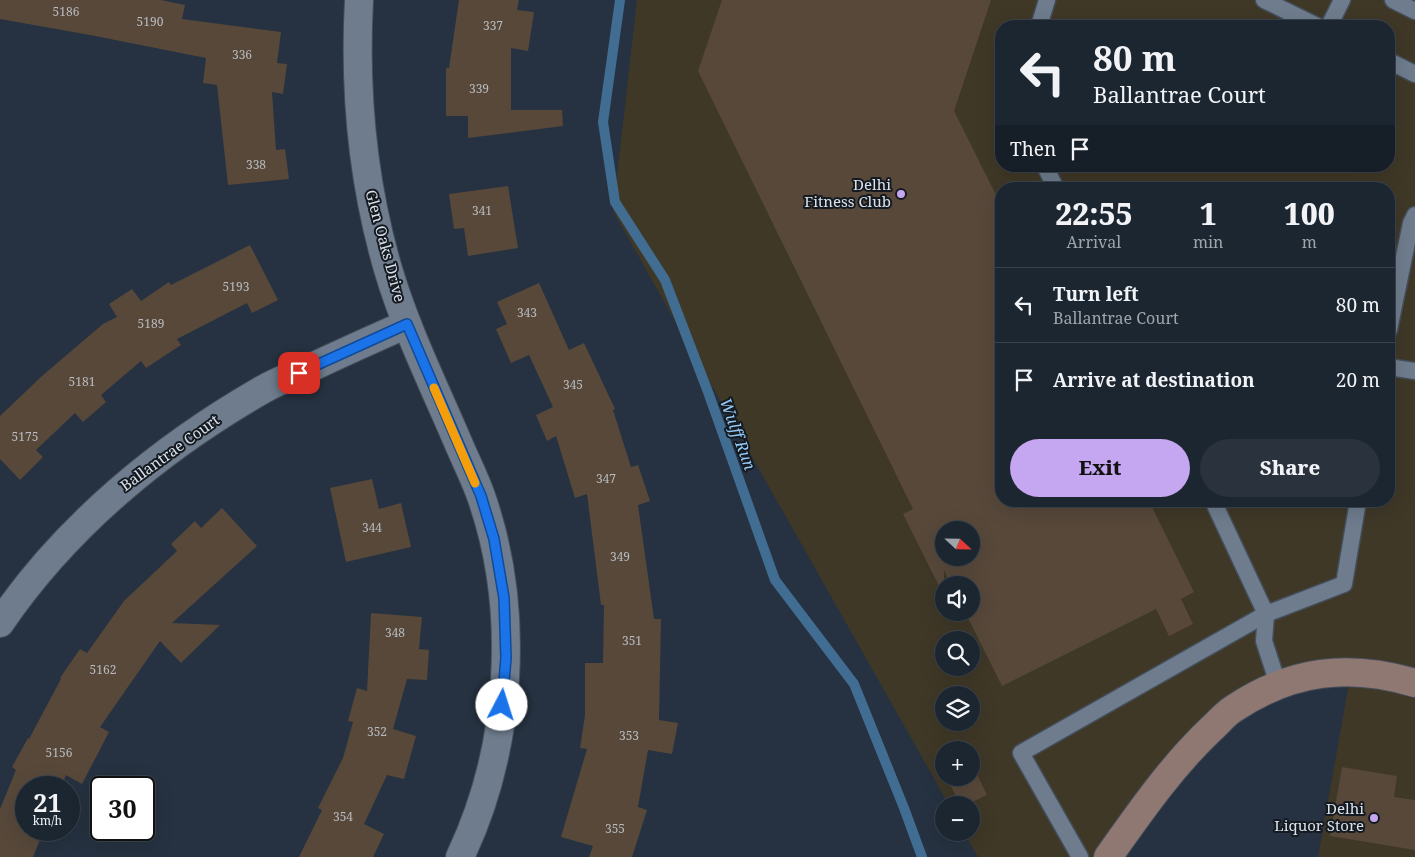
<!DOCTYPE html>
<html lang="en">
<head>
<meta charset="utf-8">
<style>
	:root { --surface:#1c2631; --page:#29323d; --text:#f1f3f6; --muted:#a0a5ab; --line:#3a434d; --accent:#c5a7f1 }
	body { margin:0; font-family:"Noto Serif",serif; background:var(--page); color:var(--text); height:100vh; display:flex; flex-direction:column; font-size:19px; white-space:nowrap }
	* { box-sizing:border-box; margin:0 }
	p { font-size:16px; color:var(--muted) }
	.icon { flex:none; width:28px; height:28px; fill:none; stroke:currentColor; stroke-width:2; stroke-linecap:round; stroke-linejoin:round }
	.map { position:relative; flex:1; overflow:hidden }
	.sheet { position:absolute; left:995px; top:182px; width:400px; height:325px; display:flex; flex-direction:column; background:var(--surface); border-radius:20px; box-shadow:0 5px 20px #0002,0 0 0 1px var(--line) }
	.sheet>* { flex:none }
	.hud { position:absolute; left:995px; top:20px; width:400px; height:152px; border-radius:20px; box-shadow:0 5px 20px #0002,0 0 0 1px var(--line); background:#1c2631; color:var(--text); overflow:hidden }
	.needle { width:32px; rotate:112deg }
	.tools { position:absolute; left:935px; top:521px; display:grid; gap:10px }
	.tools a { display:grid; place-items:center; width:45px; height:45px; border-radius:50%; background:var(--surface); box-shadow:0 5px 20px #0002,0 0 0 1px var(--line); font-size:25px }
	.speed { position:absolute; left:15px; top:776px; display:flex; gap:10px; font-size:25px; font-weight:700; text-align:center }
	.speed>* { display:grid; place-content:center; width:65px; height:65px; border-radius:50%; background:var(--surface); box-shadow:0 5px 20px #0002,0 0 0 1px var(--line); line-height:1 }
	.speed small { font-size:12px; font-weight:400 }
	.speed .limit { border:2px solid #111; border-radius:8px; background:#fff; color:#111 }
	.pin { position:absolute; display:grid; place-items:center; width:42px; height:42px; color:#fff; margin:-21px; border-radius:10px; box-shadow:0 2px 8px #0006 }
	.me { position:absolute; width:55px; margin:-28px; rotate:5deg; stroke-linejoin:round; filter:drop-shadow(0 0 4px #0008) }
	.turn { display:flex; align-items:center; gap:18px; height:105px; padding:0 15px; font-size:22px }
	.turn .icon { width:65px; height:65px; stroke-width:2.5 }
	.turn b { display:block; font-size:35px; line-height:42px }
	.then { display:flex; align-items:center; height:48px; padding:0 15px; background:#0003; gap:10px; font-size:19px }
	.eta { display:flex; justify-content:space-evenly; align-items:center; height:85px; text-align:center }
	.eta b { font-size:30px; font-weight:800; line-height:35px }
	.action { display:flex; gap:10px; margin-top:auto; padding:10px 15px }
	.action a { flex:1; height:58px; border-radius:30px; background:var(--accent); color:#111; font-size:20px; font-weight:800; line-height:58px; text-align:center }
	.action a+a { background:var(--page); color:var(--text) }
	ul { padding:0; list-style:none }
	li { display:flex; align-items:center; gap:15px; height:75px; padding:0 15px; border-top:1px solid var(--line) }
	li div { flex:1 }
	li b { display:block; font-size:19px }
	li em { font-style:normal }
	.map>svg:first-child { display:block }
</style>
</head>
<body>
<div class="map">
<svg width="1415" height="857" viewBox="0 0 1415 857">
	<rect width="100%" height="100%" fill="#263241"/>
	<path fill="#3f3827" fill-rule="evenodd" d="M637,0H1415V857H1318L1351,672L1232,709L1108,857H978L964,833L971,832V805H949L613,211ZM1001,26H1389V166H1001ZM1001,189H1389V501H1001ZM944,530H971V558H944ZM944,585H971V612H944ZM944,640H971V668H944ZM944,695H971V722H944ZM944,750H971V778H944Z"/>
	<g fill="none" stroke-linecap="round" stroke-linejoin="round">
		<path stroke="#416d92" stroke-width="10" d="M620,0L603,122L615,202L665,280L708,392L775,580L854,684L904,808L922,857"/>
	</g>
	<g fill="#57483a" fill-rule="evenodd">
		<path d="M0,0H161L185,5L182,19L281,32L277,63L287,64L283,94L272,92L276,150L285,149L289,179L228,185L217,85L203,83L206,58L90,35L0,19Z"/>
		<path d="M459,0H519L517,10L534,12L528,51L511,48V110H562L563,126L468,138V116H446V68H449Z"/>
		<path d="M722,0H991L954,111L1001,205V501H1149L1194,592L1181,599L1193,624L1169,636L1156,609L1002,686L965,612H971V585H951L944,570V596L903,514L913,509L698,71ZM944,530H971V558H944Z"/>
		<path d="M508,186L518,248L468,256L464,228L454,229L449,194Z"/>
		<path d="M250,245L278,300L252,313L247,303L177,339L181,345L146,368L141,361L101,395L106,402L83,422L75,413L36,450L43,457L20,480L0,459V416L42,376L103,324L117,317L109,304L132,289L141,301L169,282L171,285Z"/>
		<path d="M539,283L569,350L584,343L615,409L613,410L631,467L638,465L650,501L638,505L654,619H661L659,720L678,723L672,754L648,750L638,807L647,810L632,857H589L593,846L561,837L587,749L580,748L585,715V663H603L604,605H601L587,494L575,498L556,436L547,441L536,415L553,407L529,355L511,363L496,329L507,324L497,302Z"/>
		<path d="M372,479L379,509L401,503L411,547L346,562L330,488Z"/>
		<path d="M222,508L257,546L172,623L220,625L181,663L160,641L100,727L109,732L82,784L66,775L61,788H26V830H44L33,857H0V809L16,770L12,767L28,738L29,739L61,679L60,678L80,649L87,653L124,601L177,551L171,544L195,521L201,528Z"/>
		<path d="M371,613L422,617L419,649L429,650L427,680L407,679L393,729L416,736L404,779L387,775L364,824L384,834L373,857H299L322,810L318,808L343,758L353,722L348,721L357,688L367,691Z"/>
		<path d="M962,742L966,750H945Z"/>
		<path d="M944,751V772L936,755Z"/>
		<path d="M971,762L987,795L966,805H960L947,778H971Z"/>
		<path d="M1342,767L1397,776L1394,797L1415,800V850L1330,836Z"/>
	</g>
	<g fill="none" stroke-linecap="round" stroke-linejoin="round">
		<g stroke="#444e5a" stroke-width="19">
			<g id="lane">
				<path d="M1264,0L1317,26"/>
				<path d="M1393,0L1415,11"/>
				<path d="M1039,26L1047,0"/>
				<path d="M1329,26L1342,0"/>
				<path d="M1389,61L1415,74"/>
				<path d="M1045,166L1056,189"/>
				<path d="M1389,330L1411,223L1415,215"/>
				<path d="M1389,367L1415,371"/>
				<path d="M1213,501L1266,614L1264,641L1278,684"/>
				<path d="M1080,857L1021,753L1266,614L1344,584L1358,501"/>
			</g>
		</g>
		<g stroke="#444e5a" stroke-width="30">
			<g id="street">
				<path d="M359,0C354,93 362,180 388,269C406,330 435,388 460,447C467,463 475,479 481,496C521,610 512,748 460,857"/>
				<path d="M0,623C66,526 161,448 262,390C277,381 294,375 310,368C342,353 375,338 407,324"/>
			</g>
		</g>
		<g stroke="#444e5a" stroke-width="30">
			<path id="secondary" d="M1108,857C1140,812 1171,767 1211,729C1218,723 1225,714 1233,709C1291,670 1349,663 1415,683"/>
		</g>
		<use href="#lane" stroke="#6e7c8d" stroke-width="16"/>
		<use href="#street" stroke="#6e7c8d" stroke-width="28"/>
		<use href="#secondary" stroke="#8f7872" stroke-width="28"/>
	</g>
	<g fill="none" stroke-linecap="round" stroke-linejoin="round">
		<g stroke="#114b97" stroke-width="12">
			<path id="route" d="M299,373L407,324L481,496L494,539L504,598L506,658L502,705"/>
		</g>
		<use href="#route" stroke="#1a73e8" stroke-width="9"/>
		<path stroke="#f59e0b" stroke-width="9" d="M434,388L475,483"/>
	</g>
	<g fill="#c5a7f1" stroke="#141a20" stroke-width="2">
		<circle cx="901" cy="194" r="5"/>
		<circle cx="1374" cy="818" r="5"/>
	</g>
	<g text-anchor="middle" stroke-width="4" stroke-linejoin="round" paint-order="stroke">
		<g font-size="12" fill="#b8bbbf">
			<text x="66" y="16">5186</text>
			<text x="150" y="26">5190</text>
			<text x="493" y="30">337</text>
			<text x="242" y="59">336</text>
			<text x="479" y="93">339</text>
			<text x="256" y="169">338</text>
			<text x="482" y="215">341</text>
			<text x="236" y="291">5193</text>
			<text x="527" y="317">343</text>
			<text x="151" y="328">5189</text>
			<text x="82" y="386">5181</text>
			<text x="573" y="389">345</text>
			<text x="25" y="441">5175</text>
			<text x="606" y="483">347</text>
			<text x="372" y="532">344</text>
			<text x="620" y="561">349</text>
			<text x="395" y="637">348</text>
			<text x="632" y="645">351</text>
			<text x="103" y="674">5162</text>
			<text x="377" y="736">352</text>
			<text x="629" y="740">353</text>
			<text x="59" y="757">5156</text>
			<text x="343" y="821">354</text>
			<text x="615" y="833">355</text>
		</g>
		<g font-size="15" fill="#d9e1eb" stroke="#141a20" text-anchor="end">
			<text x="891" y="190">Delhi<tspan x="891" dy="17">Fitness Club</tspan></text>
			<text x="1364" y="814">Delhi<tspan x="1364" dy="17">Liquor Store</tspan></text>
		</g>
		<g font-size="15" fill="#d9e1eb" stroke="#141a20">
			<text transform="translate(385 246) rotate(75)" y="5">Glen Oaks Drive</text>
			<text transform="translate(170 453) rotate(-36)" y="5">Ballantrae Court</text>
		</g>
		<g font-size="16" font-style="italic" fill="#96cbf8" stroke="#141a20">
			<text transform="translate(738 434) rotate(70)" y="6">Wulff Run</text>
		</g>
	</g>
</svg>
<div class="tools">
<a><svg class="needle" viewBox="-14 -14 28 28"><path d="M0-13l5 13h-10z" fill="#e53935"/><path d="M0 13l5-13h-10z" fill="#a0a5ab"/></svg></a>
<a><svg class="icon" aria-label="sound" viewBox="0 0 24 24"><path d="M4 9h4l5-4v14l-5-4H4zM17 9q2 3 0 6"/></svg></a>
<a><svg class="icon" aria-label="search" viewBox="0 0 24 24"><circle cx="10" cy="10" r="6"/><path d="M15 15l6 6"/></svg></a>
<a><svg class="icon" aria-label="layers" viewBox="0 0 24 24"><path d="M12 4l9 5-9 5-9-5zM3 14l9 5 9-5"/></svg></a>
<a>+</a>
<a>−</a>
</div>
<div class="speed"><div>21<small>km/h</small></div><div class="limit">30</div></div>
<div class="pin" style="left:299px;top:373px;background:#d93025"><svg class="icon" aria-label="arrive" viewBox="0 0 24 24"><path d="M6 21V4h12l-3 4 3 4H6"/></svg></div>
<svg class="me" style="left:502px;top:705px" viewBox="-20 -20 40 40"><circle r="19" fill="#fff"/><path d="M0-13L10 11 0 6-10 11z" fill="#1a73e8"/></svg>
<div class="hud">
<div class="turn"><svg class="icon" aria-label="left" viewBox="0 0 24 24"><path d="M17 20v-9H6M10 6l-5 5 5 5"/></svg><div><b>80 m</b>Ballantrae Court</div></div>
<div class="then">Then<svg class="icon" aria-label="arrive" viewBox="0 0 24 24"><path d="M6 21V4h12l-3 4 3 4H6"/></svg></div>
</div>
<section class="sheet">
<div class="eta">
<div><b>22:55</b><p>Arrival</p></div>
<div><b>1</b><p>min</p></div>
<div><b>100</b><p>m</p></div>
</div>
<ul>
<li><svg class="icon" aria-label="left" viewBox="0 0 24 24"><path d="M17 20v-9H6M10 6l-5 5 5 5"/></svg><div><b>Turn left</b><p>Ballantrae Court</p></div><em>80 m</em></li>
<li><svg class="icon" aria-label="arrive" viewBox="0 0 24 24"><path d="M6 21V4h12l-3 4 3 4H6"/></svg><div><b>Arrive at destination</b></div><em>20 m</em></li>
</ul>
<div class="action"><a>Exit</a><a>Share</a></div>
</section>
</div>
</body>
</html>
